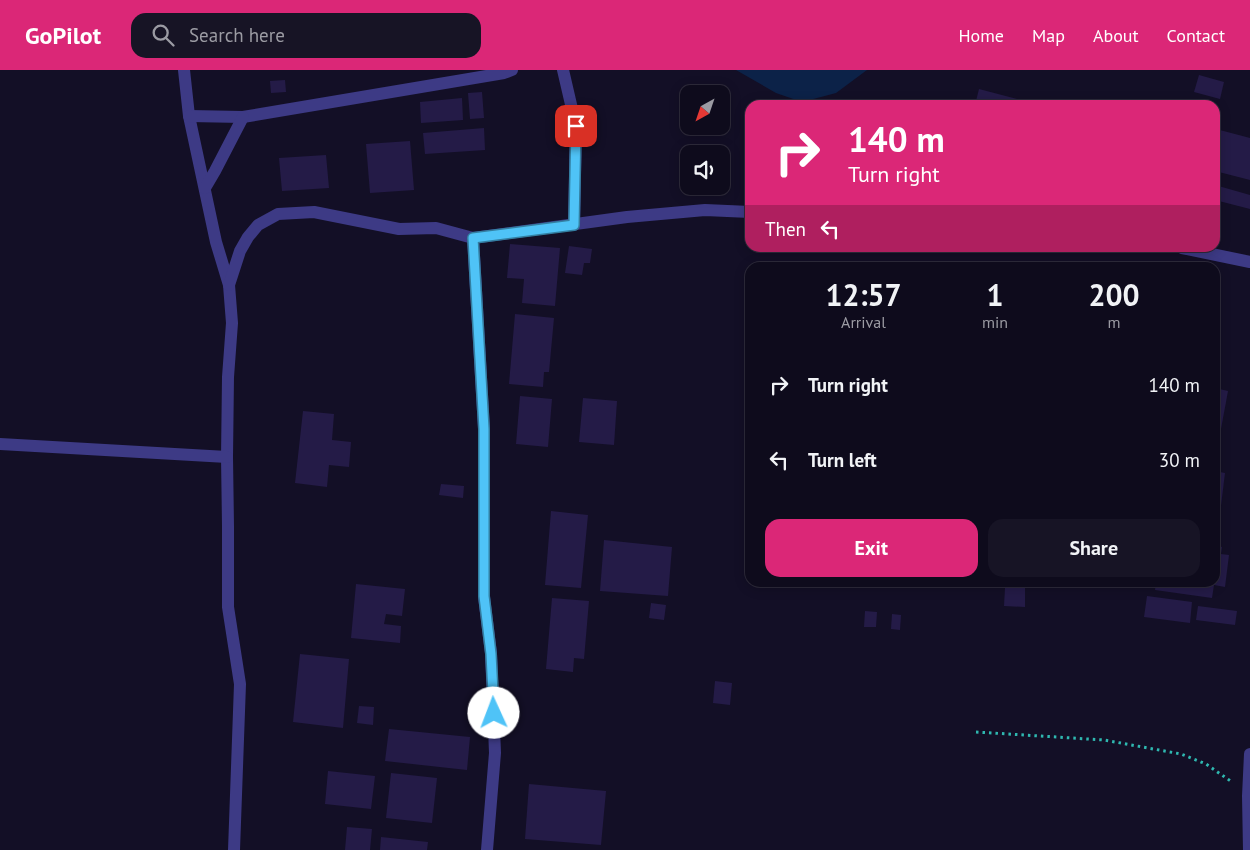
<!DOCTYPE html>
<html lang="en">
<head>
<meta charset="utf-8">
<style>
	:root { --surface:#0e0b1c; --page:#171425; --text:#f1f3f6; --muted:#9b9ba3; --line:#2e2b3b; --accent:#db2777 }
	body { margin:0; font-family:"PT Sans",sans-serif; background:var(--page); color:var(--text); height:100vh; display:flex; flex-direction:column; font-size:19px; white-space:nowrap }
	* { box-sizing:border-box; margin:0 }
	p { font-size:16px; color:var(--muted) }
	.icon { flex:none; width:28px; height:28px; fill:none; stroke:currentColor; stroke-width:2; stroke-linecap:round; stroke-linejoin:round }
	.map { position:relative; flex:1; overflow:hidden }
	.side { position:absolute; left:745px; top:192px; width:475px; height:325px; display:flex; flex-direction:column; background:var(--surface); border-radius:15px; box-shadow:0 2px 12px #0003,0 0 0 1px var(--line) }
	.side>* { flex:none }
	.hud { position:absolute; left:745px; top:30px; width:475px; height:152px; border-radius:15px; box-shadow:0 2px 12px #0003,0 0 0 1px var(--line); background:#db2777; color:#fff; overflow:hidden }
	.needle { width:32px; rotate:220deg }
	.tools { position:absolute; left:680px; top:15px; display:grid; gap:10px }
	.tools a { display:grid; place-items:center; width:50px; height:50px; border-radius:10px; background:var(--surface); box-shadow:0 2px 12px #0003,0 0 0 1px var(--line); font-size:25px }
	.pin { position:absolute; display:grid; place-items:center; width:42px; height:42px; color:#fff; margin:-21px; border-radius:10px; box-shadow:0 2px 8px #0006 }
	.me { position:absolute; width:55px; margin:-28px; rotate:358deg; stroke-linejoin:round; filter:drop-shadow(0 0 4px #0008) }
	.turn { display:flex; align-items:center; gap:18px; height:105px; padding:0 20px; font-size:22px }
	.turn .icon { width:65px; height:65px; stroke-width:2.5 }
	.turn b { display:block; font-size:35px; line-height:42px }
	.then { display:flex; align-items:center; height:48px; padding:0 20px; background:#0003; gap:10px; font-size:19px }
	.eta { display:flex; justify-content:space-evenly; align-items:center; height:85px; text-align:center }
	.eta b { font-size:30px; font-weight:800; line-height:35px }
	.primary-button { display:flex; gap:10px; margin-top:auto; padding:10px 20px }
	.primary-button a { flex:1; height:58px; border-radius:15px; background:var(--accent); color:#fff; font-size:20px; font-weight:800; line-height:58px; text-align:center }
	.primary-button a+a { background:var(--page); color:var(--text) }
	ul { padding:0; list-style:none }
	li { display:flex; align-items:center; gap:15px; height:75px; padding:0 20px }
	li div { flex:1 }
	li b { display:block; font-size:19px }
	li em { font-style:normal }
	header { display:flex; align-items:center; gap:30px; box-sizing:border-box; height:70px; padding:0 25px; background:var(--accent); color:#fff }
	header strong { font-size:24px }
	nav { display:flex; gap:28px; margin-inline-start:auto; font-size:18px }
	.search { width:350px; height:45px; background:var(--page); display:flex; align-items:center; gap:12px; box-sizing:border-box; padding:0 18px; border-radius:15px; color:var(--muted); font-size:19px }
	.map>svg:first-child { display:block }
</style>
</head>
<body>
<header>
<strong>GoPilot</strong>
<div class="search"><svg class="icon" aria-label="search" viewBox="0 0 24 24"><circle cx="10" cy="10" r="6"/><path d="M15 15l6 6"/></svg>Search here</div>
<nav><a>Home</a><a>Map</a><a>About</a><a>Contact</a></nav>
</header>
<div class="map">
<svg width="1250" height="780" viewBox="0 0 1250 780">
	<rect width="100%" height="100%" fill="#130f26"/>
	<path fill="#0c2248" d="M736,0H867L836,23L802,32L776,23Z"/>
	<g fill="#241b47">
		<path d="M1199,5L1224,12L1220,29L1194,22Z"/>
		<path d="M285,10L286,22L271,23L270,11Z"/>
		<path d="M979,19L1032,33L1031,35H975Z"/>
		<path d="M482,22L484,48L470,49L468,23Z"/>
		<path d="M462,28L463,50L421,53L420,32Z"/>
		<path d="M1179,29L1201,34V35H1178Z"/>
		<path d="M484,58L485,80L425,84L423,63Z"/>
		<path d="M1216,59L1250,68V110L1215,101V64Z"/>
		<path d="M410,71L414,120L370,123L366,74Z"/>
		<path d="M326,85L329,118L282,121L279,88Z"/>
		<path d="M1215,115L1250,125V139L1215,130Z"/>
		<path d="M510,174L560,178L555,236L522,233L524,209L507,208Z"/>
		<path d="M569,176L592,179L590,193H584L582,205L565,203Z"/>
		<path d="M515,244L554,248L549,302H544L543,317L509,314Z"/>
		<path d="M1215,318L1228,321L1221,359L1215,357Z"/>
		<path d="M520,326L552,329L548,377L516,374Z"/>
		<path d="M583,328L617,331L614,375L579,372Z"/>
		<path d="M303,341L334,344L332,370L351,372L349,397L329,395L327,417L295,413Z"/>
		<path d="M1215,401L1225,403L1219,452H1215Z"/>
		<path d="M441,414L464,416L463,428L439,425Z"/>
		<path d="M551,441L588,445L581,518L545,515Z"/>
		<path d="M604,470L672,477L668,526L600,521Z"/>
		<path d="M1215,475L1222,477L1221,484L1229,485L1225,517L1214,515L1212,528L1155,520L1156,512H1215Z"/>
		<path d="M356,514L405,519L402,546L386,544L384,554L401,556L400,573L351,568Z"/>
		<path d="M1005,518H1025V537L1004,536Z"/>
		<path d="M1147,526L1192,532L1190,553L1144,547Z"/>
		<path d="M552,528L589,531L584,589L574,588L573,602L546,599Z"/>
		<path d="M651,533L666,535L664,550L649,548Z"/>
		<path d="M1198,536L1237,541L1235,555L1196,550Z"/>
		<path d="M865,541L877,542L876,557H864Z"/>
		<path d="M892,544L901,545L900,560L891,559Z"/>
		<path d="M300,584L349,589L343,658L293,652Z"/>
		<path d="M715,611L732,613L730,635L713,633Z"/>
		<path d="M359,636L374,637L373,655L357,653Z"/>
		<path d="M389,659L470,667L467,700L385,691Z"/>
		<path d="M328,701L375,706L371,739L325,734Z"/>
		<path d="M391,703L437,708L432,753L386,748Z"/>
		<path d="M529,714L606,721L601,775L525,769Z"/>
		<path d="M347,757L372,759L370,780H345Z"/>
		<path d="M381,767L428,772L427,780H380Z"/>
	</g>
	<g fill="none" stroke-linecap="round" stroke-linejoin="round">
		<path stroke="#2fb8b0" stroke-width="3" stroke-dasharray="2.5 4" stroke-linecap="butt" d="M976,662L1104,670L1181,684L1206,694L1232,712"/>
		<g stroke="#3d3a85" stroke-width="12">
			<path d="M184,0L189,46L216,172L229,215L232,253L228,307L227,387L228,456V537L240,614L234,780"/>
			<path d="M563,0L576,56L574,155"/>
			<path d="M189,46L243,47L504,3L512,0"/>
			<path d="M205,118L215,101L243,47"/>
			<path d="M473,168L484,359V527L491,583L495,683L487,780"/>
			<path d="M1182,178L1250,192"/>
			<path d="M229,215L240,181L248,167L258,155L278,144L314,142L399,159L436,158L473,168L627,147L705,140L750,142"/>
			<path d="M0,374L227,387"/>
			<path d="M1249,780L1248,726L1250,684"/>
		</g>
	</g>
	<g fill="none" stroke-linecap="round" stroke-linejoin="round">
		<g stroke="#337fa1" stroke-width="12">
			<path id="route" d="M494,643L491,584L484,526V359L473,168L574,155L576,56"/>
		</g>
		<use href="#route" stroke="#4fc3f7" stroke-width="9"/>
	</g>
</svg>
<div class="tools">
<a><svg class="needle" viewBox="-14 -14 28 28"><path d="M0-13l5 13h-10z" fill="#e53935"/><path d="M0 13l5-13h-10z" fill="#9b9ba3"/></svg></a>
<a><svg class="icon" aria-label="sound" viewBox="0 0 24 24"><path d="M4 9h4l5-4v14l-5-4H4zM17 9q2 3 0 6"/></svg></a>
</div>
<div class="pin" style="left:576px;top:56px;background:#d93025"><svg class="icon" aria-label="arrive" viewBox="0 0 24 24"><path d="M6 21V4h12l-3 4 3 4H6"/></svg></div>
<svg class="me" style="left:494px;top:643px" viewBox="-20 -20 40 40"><circle r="19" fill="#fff"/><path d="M0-13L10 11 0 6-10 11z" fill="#4fc3f7"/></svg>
<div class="hud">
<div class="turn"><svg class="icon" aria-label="right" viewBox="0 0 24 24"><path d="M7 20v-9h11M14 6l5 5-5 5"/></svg><div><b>140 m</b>Turn right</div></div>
<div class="then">Then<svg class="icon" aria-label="left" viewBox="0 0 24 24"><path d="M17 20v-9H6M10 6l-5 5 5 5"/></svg></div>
</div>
<section class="side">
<div class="eta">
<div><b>12:57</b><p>Arrival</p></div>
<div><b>1</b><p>min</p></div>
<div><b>200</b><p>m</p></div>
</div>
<ul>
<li><svg class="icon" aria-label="right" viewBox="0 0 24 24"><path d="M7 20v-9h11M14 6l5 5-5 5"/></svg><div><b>Turn right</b></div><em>140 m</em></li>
<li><svg class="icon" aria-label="left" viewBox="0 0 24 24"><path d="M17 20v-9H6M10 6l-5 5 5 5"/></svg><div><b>Turn left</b></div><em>30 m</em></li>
</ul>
<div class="primary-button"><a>Exit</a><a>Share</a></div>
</section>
</div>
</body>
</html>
